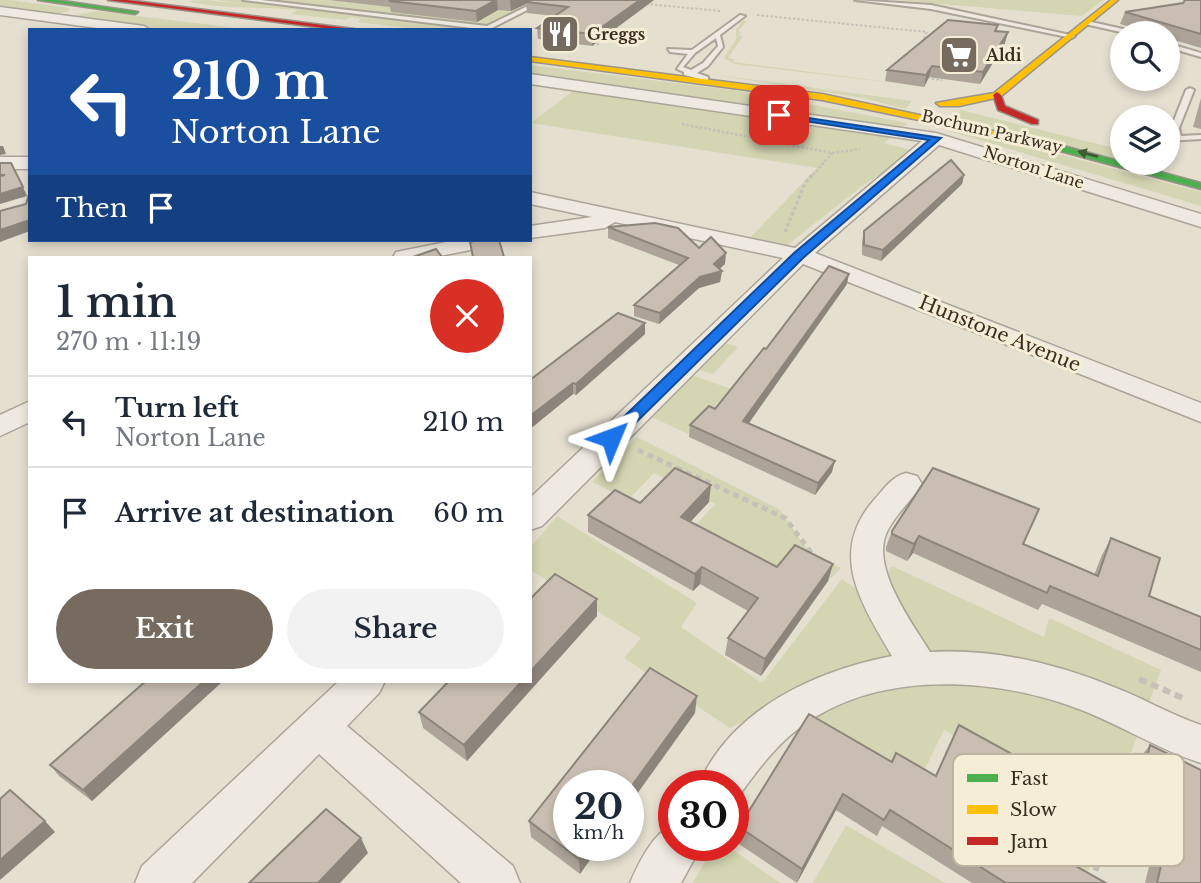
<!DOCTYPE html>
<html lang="en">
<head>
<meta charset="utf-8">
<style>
	:root { --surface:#fff; --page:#f2f2f3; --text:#1f2937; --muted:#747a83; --line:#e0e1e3; --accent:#766b5e }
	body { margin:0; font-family:"Libre Baskerville",serif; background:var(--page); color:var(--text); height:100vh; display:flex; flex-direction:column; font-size:26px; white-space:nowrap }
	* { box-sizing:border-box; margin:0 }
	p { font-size:23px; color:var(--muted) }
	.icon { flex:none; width:38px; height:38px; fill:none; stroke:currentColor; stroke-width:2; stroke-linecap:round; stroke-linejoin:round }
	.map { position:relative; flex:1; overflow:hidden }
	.sheet { position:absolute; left:28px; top:256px; width:504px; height:427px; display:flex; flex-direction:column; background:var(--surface); border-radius:0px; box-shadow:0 4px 10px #0003 }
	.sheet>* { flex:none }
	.hud { position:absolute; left:28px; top:28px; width:504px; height:214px; border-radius:0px; box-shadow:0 4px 10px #0003; background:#1a4fa0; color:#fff; overflow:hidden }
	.buttons { position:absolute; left:1110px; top:21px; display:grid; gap:14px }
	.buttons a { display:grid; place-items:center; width:70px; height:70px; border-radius:50%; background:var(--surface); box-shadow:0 4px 10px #0003; font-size:35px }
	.speed { position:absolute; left:553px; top:770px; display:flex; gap:14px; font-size:35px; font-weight:700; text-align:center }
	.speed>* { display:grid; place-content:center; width:91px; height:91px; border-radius:50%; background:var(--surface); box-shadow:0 4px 10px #0003; line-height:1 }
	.speed small { font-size:18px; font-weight:400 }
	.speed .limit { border:10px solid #d22; background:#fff; color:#111 }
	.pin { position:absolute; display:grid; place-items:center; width:60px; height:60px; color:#fff; margin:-30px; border-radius:14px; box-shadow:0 4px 10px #0006 }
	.me { position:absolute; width:77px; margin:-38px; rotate:46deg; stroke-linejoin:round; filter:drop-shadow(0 0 5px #0008) }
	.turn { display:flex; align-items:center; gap:24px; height:147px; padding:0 28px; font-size:32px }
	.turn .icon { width:91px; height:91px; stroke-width:2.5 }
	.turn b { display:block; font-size:49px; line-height:60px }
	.then { display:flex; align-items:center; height:66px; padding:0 28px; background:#0003; gap:14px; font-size:26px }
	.round { display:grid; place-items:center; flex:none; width:74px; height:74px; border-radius:37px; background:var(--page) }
	.summary { display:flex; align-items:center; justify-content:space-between; height:119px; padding:0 28px }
	h1 { font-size:42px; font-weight:600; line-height:52px }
	.primary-button { display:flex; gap:14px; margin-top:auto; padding:14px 28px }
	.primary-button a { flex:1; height:80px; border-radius:42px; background:var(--accent); color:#fff; font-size:28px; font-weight:600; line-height:80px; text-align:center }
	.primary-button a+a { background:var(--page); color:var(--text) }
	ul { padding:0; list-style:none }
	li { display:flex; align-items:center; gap:21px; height:91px; padding:0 28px; border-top:2px solid var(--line) }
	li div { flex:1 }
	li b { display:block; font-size:26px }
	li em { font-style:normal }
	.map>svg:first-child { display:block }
</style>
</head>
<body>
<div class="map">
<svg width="1201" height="883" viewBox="0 0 1201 883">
	<rect width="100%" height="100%" fill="#e5dfd0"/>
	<g fill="#d4d5b2">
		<path d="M0,0H10L69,8V11L51,15L0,9Z"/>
		<path d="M206,0L241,4L217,0H537L490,30H426L357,22L361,19L351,17L345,20L291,14L297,10C261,6 222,10 187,1Z"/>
		<path d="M894,0H1103L1082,16Z"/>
		<path d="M97,11L114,13L252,30H165L77,19L76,15Z"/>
		<path d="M743,21H747L738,31L741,32L739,36H743L728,58L734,59L733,62L942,89L735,64L724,58L736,39V29Z"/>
		<path d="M530,65L739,91L908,123L884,143L915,151L861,187L786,246L747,241L817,168L531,123L583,83L530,76Z"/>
		<path d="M702,73L912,101L906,109L858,97Z"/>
		<path d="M961,110L1122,150V160L953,119Z"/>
		<path d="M953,126L1201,192V206L949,131Z"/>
		<path d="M726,343L738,347L713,374L700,370Z"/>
		<path d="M692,375L731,389L688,434L652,417Z"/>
		<path d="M637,437L779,509L809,552L841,568L831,578L788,556L772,574L691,530L715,504L654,473L628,500L592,482Z"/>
		<path d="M557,516L697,603L681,627L762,683L842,579L871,599L892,566L1044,637L1049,618L1161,670L1084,883L1006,834L1021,774L944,730L919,781L780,703L730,728L624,658L641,638L530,570V548Z"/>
		<path d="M846,825L945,883H813Z"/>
		<path d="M714,845H726L780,883H693Z"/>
	</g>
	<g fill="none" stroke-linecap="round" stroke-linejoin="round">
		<g stroke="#aba498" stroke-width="4">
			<g id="lane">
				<path d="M243,0H261L487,26L540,0H547L488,30Z"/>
				<path d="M855,0L931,5L1075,36L1072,38L931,9Z"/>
				<path d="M740,15L745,16L720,35L723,47L708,66L697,73L708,77V81L684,75V72L677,69L688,54L670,52L668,49L692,50ZM716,38L718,46L703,63L691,70L683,67L695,53Z"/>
				<path d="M1087,21L1132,31L1135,33H1125L1085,24Z"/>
				<path d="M1167,43L1201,53V57L1167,47Z"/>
				<path d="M1190,88L1194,90L1179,128L1181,136L1201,135V139L1167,141V137L1173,136L1171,128L1186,90Z"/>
			</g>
		</g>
		<g stroke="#aba498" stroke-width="3">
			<g id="street">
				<path d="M0,7L144,26L150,30H112L0,15Z"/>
				<path d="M530,74L936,133L1201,214V227L939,145L815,253L1201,403V422L803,264L542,526L530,530V498L783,258L615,222L605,228L530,238V226L592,217L530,204V192L795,248L922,141L530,84Z"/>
				<rect x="0" y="157" width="30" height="12"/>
				<path d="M456,240H498L495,245L435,257H393L396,252Z"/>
				<path d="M30,401V422L0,436V415Z"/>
				<path d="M906,473L917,476L922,484C912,500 898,512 889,528C867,564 912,622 930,652C993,648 1058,664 1116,688C1145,699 1171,715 1201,725V763C1160,750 1124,727 1084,711C997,677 877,668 798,729C773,748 754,775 735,801L733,786H698C731,709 815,671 892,656C862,604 827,554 874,500C884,489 891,477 906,473Z"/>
				<path d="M339,681H385L379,693L347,726L513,866L520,883H461L319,754L192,883H135L142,866Z"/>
				<path d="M674,824V845H702L681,883H630C639,862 653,833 674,824Z"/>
			</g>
		</g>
		<g stroke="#9a9488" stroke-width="3">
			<g id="fast">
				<path d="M38,0H56L138,12L135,14Z"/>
				<path d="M1026,136L1201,183V189L1023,141V137Z"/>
			</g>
		</g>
		<g stroke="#9a9488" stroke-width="3">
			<g id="slow">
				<path d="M1111,0H1118L1000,97L959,106H940L936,103L994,93Z"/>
				<path d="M530,57L822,94L1031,139L1026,142L822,100L530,61Z"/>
			</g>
		</g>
		<g stroke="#9a9488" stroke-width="3">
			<g id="jam">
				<path d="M108,0H127L361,30H339Z"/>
				<path d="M997,92L1001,95L1005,106L1038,120V124H1032L998,110L993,95Z"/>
			</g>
		</g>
		<g stroke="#c6c1b8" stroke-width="2" stroke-dasharray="2.5 2" stroke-linecap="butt">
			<path d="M646,4L721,11"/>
			<path d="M757,15L927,32L921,44"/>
			<path d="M597,45L609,35L602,34"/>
			<path d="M923,77L928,78"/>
		</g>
		<g stroke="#c6c1b8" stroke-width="2.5" stroke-dasharray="2.5 2" stroke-linecap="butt">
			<path d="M923,77L942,80"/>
			<path d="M682,124L832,153L860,149"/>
			<path d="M813,175L832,153"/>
		</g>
		<path stroke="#c6c1b8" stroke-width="3.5" stroke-dasharray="3.5 2.5" stroke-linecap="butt" d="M785,232L805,183L814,173"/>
		<path stroke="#c6c1b8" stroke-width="5" stroke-dasharray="6 4.5" stroke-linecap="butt" d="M638,450L785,518L813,555"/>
		<g stroke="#c6c1b8" stroke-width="6" stroke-dasharray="8 5" stroke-linecap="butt">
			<path d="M1139,679L1185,699"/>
			<path d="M1091,883L1139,750"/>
		</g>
		<use href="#lane" fill="#eeeae1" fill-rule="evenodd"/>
		<use href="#street" fill="#eeeae1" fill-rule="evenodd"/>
		<use href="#fast" fill="#4caf50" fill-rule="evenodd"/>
		<use href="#slow" fill="#ffc107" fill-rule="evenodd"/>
		<use href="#jam" fill="#c62828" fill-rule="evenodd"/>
	</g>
	<g fill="#ada398">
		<path d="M329,0H654L592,46L538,39L537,28L554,16L527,13L526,4L511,11L498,10L477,22L391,12L390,7Z"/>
		<path d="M1201,0V48L1167,38V33H1152L1120,24L1125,12Z"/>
		<path d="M996,31L1005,43L980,84L929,77L924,87L885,81L887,70Z"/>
		<path d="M1201,98V129L1193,127Z"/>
		<path d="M964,175L962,184L881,261L862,255V242L864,231Z"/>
		<path d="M608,227L699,248L725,264L719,269L722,271L720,282L699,288L659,324L634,316V305L679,265L608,238Z"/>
		<path d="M847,284L748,423L832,472L815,495L689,437L690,425L715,409L766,349Z"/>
		<path d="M645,334L576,395L573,394L530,429V380Z"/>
		<path d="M709,502L690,522L777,567L833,564L828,581L761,676L725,655L728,638L748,611L700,584L693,591L588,532V515L640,503Z"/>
		<path d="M892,531L1023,544L1094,575L1102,555L1111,538L1149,596L1201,617V672L1042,604L1038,610L913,553L907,561L886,551V547Z"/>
		<path d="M597,599V616L467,761L423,728L419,712Z"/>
		<path d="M146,681H223L92,801L59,776L50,765Z"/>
		<path d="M695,713L580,874L531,837L529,821Z"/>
		<path d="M959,725L999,823L1106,883H972L882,826L877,836L836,810L797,883L736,842L739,827L892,762L935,776Z"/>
		<path d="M1150,745L1201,883H1145L1159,824L1126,806L1137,761Z"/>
	</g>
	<g fill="#8d857c">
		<path d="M496,0H497L498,10L477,22L476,11Z"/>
		<path d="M511,0H534L526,2V4L511,11L510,1Z"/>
		<path d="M640,0H654L592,46V34Z"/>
		<path d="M1008,32L1005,43L980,84L983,72Z"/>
		<path d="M932,66L929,77L924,87L926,75Z"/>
		<path d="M0,146H3L6,154L0,155Z"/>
		<path d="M964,175L962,184L881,261L883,250Z"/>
		<path d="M23,187L27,196L0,204V194Z"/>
		<path d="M30,220V231L0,242V230Z"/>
		<path d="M726,253L725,264L715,273L722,271L720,282L699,288L659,324L660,313Z"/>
		<path d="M849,274L847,284L742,433L743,421Z"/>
		<path d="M645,323V334L576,395V384Z"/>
		<path d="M573,383V394L530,429V416Z"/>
		<path d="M835,461L832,472L815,495L818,483Z"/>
		<path d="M711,485L709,502L679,534L681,517Z"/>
		<path d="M919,536L913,553L907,561L914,544Z"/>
		<path d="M833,564L828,581L761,676L765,659Z"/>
		<path d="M702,567L700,584L693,591L695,574Z"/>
		<path d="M597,599V616L467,761L464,745L522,681H530V672Z"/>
		<path d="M204,681H223L92,801L83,790Z"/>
		<path d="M697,696L695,713L628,806V791Z"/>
		<path d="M843,794L836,810L797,883L802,869Z"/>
		<path d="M45,821L55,832L0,880V860Z"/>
		<path d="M361,838L368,853L340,883H318Z"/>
		<path d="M589,845H600L580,874L579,859Z"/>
	</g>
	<g fill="#c9beb1" stroke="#8d857c" stroke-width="2">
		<path d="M392,0H496L476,11L389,1Z"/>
		<path d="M531,0H640L592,34L537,28L568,7L526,2Z"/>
		<path d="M1185,0H1201V34L1125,12L1183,3Z"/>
		<path d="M948,20L998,25L995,31L1008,32L983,72L932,66L926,75L887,70Z"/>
		<path d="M951,160L964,175L883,250L864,245V231Z"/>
		<path d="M0,163H11L23,187L0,194V176L5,175H0Z"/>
		<path d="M28,197L30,200V220L0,230V211L26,204Z"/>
		<path d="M655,223L678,228L699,248L711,237L726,253L714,264L722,271L700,277L660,313L634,305L688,258L608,227Z"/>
		<path d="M478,240H499L504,257H473L470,242Z"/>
		<path d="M436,249L442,257H413Z"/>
		<path d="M829,266L849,274L743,421L835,461L818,483L690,425L709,406L715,409L764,348L766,349Z"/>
		<path d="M618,313L645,323L576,384L573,383L530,416V380Z"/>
		<path d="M675,468L711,485L681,517L777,567L795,545L833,564L765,659L728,638L758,598L702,567L695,574L588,515L615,490L640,503Z"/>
		<path d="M933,468L1039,509L1023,544L1098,576L1111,538L1160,558L1149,596L1201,617V650L1050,586L1047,593L919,536L914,544L892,534V531Z"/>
		<path d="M555,574L597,599L530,672V599Z"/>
		<path d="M650,668L697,696L628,791V786H569V845H589L579,859L529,821Z"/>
		<path d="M146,681H204L83,790L50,765Z"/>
		<path d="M449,681H522L464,745L419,712Z"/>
		<path d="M809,714L892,762L896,753L936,776L959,725L1023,760L999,823L1106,883H1006L890,810L884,820L843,794L802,869L739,827Z"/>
		<path d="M1150,745L1201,770V883H1157L1174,809L1140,790Z"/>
		<path d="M10,790L45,821L0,860V799Z"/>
		<path d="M326,809L361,838L318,883H249Z"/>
	</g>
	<defs><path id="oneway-solid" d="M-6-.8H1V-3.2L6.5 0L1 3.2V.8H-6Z" transform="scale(1.75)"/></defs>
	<use fill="#405a31" href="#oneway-solid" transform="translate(1088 154) rotate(-165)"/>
	<path fill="#1a73e8" stroke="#114b97" stroke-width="2" d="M775,113L941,138L803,258L617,441H606V434L794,253L929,140L779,117Z"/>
	<defs>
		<g id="restaurant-square" transform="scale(2.0125)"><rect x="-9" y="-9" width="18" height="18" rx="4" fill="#766b5e" stroke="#f6edd6"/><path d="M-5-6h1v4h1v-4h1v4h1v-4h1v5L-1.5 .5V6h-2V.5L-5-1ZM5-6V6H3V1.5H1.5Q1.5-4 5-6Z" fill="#fff"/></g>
		<g id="supermarket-square" transform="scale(2.0125)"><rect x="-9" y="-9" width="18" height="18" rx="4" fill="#766b5e" stroke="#f6edd6"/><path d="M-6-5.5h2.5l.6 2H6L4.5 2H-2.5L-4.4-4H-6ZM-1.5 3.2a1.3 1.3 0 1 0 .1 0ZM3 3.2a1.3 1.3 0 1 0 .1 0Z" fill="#fff"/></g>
	</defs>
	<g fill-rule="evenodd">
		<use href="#restaurant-square" x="560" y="34"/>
		<use href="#supermarket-square" x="959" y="55"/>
	</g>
	<g text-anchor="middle" stroke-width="6" stroke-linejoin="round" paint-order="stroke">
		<g font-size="16" font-weight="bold" fill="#3a2d20" stroke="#f6edd6" text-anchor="start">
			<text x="587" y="40">Greggs</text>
			<text x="986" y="61">Aldi</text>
		</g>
		<g font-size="16" fill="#3a2d20" stroke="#f6edd6">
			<text transform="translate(992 131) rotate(13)" y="6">Bochum Parkway</text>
			<text transform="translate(1034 167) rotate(18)" y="6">Norton Lane</text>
		</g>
		<g font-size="19" fill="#3a2d20" stroke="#f6edd6">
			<text transform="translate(1000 333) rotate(22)" y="7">Hunstone Avenue</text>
		</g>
	</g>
	<rect x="953" y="754" width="231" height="112" rx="10" fill="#f6edd6" stroke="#beb39f" stroke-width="2"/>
	<rect x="967" y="774" width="31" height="8" fill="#4caf50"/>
	<rect x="967" y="805" width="31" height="9" fill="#ffc107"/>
	<rect x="967" y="837" width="31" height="8" fill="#c62828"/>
	<g font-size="19" fill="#3a2d20">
		<text x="1010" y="785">Fast</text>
		<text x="1010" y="816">Slow</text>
		<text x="1010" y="848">Jam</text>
	</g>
</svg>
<div class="buttons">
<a><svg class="icon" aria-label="search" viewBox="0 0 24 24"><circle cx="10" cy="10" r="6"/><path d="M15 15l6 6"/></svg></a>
<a><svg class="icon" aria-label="layers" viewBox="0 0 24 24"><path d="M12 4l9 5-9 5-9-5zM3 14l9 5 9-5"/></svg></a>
</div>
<div class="speed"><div>20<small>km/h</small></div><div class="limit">30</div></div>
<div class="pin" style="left:779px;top:115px;background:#d93025"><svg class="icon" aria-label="arrive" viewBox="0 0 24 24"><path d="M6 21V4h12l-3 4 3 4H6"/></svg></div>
<svg class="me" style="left:611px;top:438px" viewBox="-20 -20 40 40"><path d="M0-17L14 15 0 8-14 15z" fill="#1a73e8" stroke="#fff" stroke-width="4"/></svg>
<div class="hud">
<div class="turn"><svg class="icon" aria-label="left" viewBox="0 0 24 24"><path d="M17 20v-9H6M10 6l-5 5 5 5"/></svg><div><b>210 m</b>Norton Lane</div></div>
<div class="then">Then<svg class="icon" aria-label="arrive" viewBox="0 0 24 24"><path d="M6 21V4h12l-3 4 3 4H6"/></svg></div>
</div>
<section class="sheet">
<div class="summary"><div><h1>1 min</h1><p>270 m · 11:19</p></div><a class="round" style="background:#d93025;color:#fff"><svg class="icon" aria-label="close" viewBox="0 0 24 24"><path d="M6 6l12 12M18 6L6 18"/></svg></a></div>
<ul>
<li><svg class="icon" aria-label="left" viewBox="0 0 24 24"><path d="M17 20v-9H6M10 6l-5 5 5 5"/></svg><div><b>Turn left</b><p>Norton Lane</p></div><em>210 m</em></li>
<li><svg class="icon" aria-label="arrive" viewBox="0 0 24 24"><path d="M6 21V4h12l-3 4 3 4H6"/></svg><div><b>Arrive at destination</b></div><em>60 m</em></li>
</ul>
<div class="primary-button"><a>Exit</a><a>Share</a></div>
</section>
</div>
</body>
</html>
